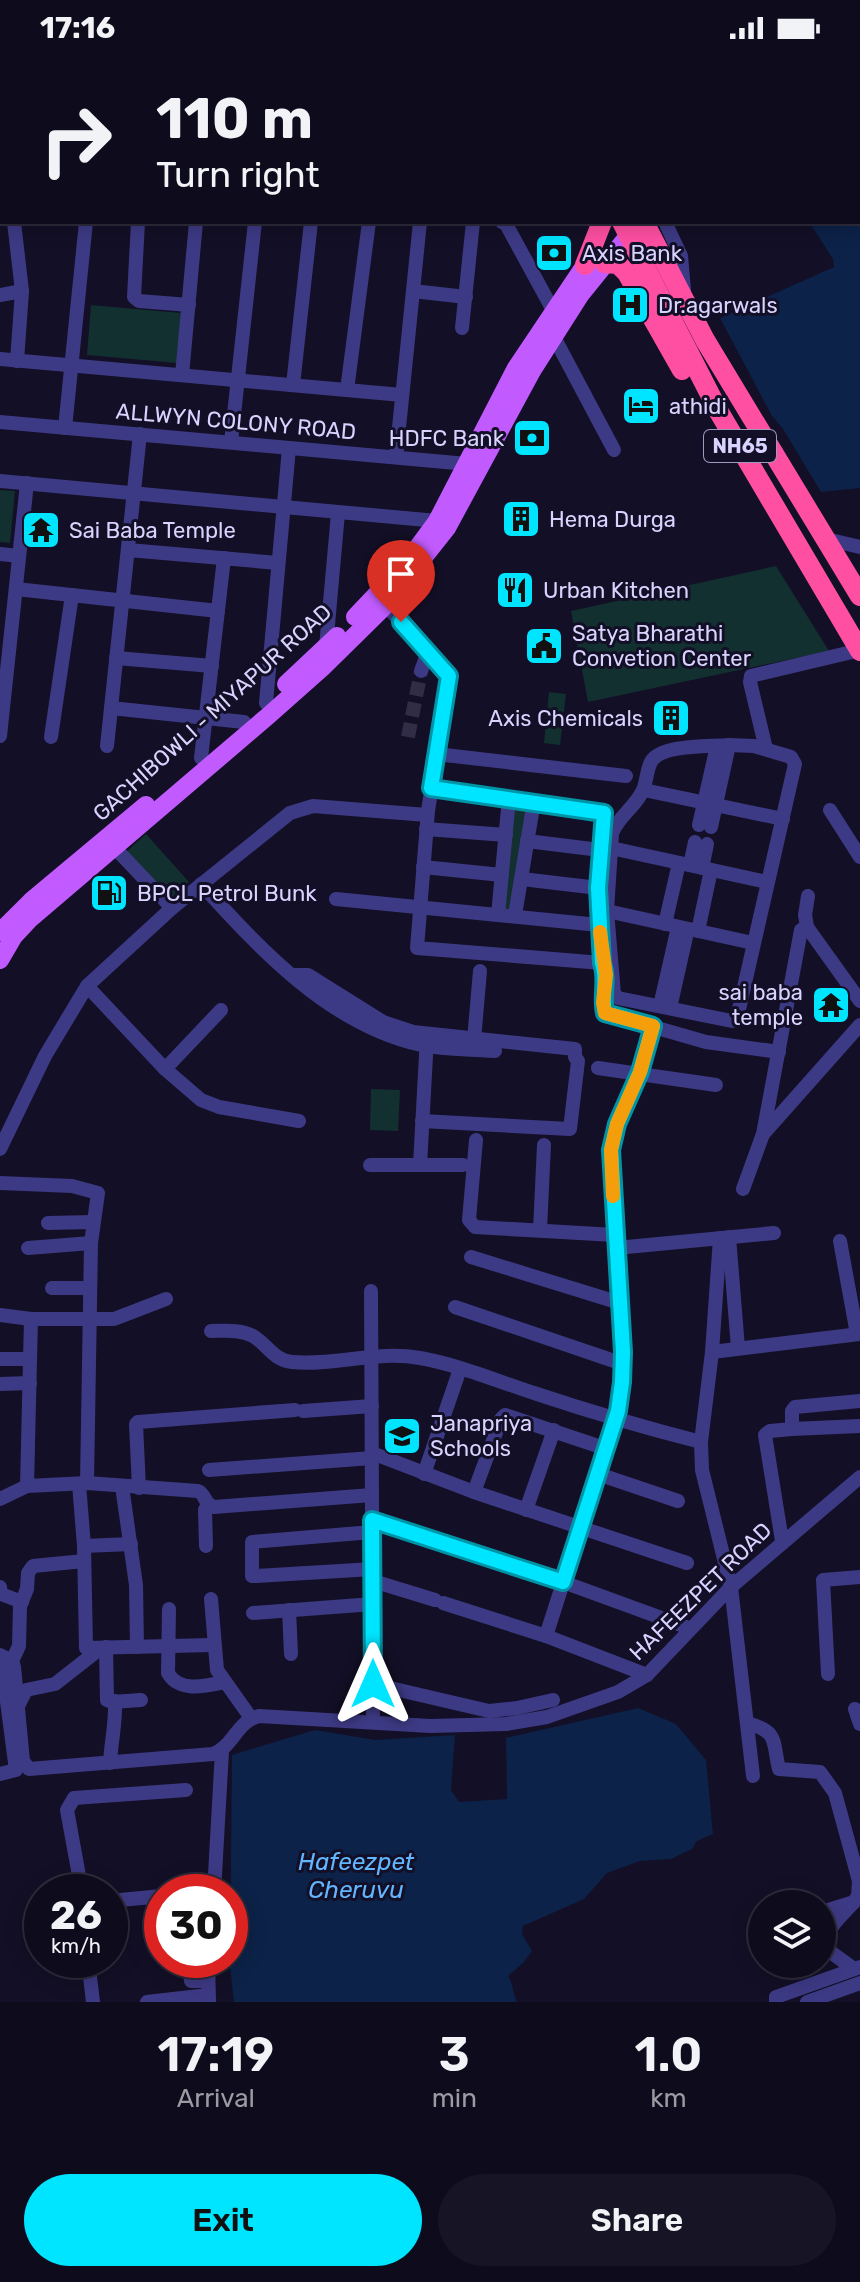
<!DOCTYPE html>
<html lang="en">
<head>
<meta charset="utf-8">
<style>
	:root { --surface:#0e0b1c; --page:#171425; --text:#f1f3f6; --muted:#9b9ba3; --line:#2e2b3b; --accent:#00e5ff }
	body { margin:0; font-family:Rubik,sans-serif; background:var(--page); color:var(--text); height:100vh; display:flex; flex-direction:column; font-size:30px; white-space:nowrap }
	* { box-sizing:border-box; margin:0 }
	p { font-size:26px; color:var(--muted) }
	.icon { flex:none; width:44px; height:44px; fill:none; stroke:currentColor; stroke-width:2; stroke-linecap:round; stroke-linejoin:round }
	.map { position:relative; height:1946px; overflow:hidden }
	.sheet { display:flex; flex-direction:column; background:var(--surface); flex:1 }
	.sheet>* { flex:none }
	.guide { position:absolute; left:0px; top:0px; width:860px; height:168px; box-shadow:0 4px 20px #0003,0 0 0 2px var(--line); background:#0e0b1c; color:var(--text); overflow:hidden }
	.tools { position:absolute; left:748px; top:1834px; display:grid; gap:16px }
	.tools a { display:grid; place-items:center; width:88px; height:88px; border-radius:50%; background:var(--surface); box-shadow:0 4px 20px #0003,0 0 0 2px var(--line); font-size:40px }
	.speed { position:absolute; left:24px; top:1818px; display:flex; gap:16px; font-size:40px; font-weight:700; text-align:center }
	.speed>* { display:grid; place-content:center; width:104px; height:104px; border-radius:50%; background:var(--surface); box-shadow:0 4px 20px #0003,0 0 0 2px var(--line); line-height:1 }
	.speed small { font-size:20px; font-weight:400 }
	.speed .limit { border:12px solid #d22; background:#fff; color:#111 }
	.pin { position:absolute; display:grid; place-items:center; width:68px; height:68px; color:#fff; margin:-82px -34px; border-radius:50% 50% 50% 0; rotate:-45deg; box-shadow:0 0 8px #0007 }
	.pin .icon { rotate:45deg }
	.me { position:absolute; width:88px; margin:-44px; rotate:0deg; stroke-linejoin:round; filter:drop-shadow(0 0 6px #0008) }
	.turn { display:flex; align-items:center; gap:28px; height:168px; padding:0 24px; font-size:36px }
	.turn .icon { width:104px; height:104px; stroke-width:2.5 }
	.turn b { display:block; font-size:56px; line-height:68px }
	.eta { display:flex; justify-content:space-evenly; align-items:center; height:136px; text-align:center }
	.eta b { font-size:48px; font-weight:600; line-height:56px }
	.primary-button { display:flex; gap:16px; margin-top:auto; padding:16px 24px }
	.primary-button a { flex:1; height:92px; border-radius:48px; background:var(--accent); color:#111; font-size:32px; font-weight:600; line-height:92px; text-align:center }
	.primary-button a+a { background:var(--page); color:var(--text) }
	.status { display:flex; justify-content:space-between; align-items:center; height:56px; padding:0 40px; background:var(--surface); direction:ltr }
	.status svg { height:22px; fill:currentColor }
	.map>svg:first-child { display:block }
</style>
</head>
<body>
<div class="status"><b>17:16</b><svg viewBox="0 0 49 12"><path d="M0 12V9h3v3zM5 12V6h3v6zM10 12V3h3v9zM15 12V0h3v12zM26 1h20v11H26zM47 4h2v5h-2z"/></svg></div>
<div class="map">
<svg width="860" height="1946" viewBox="0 0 860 1946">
	<rect width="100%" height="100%" fill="#130f26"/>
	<g fill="#12302f">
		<path d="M91,249L181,257L177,307L87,299Z"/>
		<path d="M0,434L15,435L10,487L0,486Z"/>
		<path d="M776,510L829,595L588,646L571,555Z"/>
		<path d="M549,636L566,638L560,689L544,687Z"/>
		<path d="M509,742L534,745L515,859H498Z"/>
		<path d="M146,778L189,826L169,844L126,796Z"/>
		<path d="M371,1033L400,1034L398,1075L370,1074Z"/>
	</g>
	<g fill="#0c2248">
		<path d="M626,0H860V432L821,436L783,373L772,360L720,262L834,211L833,203L809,166H858V2Z"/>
		<path d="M638,1652L676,1668L706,1704L713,1778L697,1785L692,1793L671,1803L640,1805L607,1817L584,1843L523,1870L522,1878L532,1895L523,1907L508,1920C513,1928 513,1937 517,1946H234L230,1911L232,1699L315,1674L375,1684L455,1679L451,1734L459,1746L507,1743L506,1682Z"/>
	</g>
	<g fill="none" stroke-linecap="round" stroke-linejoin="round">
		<path stroke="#312d47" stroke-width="14" stroke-dasharray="14 7" stroke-linecap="butt" d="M408,681L421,615"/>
		<g stroke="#3d3a85" stroke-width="14">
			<path d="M46,0V2"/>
			<path d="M121,0V2"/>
			<path d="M188,0V2"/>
			<path d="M313,0V2"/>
			<path d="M374,0V2"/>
			<path d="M0,109L2,117"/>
			<path d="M0,163H2"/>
			<path d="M14,166L22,235L17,305"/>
			<path d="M138,166L134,241L139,245L189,249"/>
			<path d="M502,166L506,168L554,256"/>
			<path d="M665,166L681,200L684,234"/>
			<path d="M413,235L466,241"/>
			<path d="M0,239L22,235"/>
			<path d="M462,272L473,166"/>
			<path d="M554,281L614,394"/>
			<path d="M0,303L402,339"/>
			<path d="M182,319L196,166"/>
			<path d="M293,329L311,166"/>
			<path d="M347,334L369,166"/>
			<path d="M0,366L467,408"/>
			<path d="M65,372L86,166"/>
			<path d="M231,386L255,166"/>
			<path d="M396,401L420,166"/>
			<path d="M0,425L437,465"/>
			<path d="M826,483L860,491"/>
			<path d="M128,494L278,507"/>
			<path d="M0,498L19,500"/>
			<path d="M16,533L218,555"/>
			<path d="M386,549L449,620L428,755L417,892L602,907"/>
			<path d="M326,591L338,457"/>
			<path d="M116,602L212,610"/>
			<path d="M421,615L428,596"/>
			<path d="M266,647L289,392"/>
			<path d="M111,652L244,666"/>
			<path d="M0,680L27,427"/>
			<path d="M51,681L72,539"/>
			<path d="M729,689L754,690L791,701L795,708L737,962L732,965L618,942L614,938L607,855L612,777C619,760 634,752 642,736C647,727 646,715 651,706C660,688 710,691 729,689Z"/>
			<path d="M107,690L140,378"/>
			<path d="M766,693L750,626L751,620L860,594"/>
			<path d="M436,698L626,720"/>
			<path d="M201,702L224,502"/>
			<path d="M431,732L604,757L598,829"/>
			<path d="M644,734L783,763"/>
			<path d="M830,754L860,801"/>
			<path d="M699,769L717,690"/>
			<path d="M711,771L729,689"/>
			<path d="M426,773L506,779"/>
			<path d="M527,785L600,794"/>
			<path d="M115,792L172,852"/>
			<path d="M611,792L767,826"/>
			<path d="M690,809L695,786"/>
			<path d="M423,811L502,819"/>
			<path d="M702,812L707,788"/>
			<path d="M522,823L598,832"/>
			<path d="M201,828C261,894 330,969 421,989C445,994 471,993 495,995"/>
			<path d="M808,840L805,859L807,871L860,945"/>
			<path d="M336,843L599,869"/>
			<path d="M607,855L753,887"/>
			<path d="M498,859L509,742"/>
			<path d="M515,859L534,745"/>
			<path d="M665,868L679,807"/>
			<path d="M698,875L711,814"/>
			<path d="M294,919H308L383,966L413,976L575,993V1001L578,1005L570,1073L422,1065"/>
			<path d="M606,922L603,947L605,957L706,986L779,996"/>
			<path d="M87,930L165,1013L201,1044L219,1051L299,1065"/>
			<path d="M660,950L678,871"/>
			<path d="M670,952L686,881"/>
			<path d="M474,984L480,915"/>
			<path d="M598,1012L716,1029"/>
			<path d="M165,1013L221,954"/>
			<path d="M764,1077L860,969"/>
			<path d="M476,1084L469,1164L475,1171L615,1179"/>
			<path d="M0,1093L45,1000L87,930L172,852L290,757L313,750L427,759"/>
			<path d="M370,1109H463"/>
			<path d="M420,1109L427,981"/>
			<path d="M0,1127L72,1130L98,1137L91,1187L87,1427"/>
			<path d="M743,1133L763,1078L801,874L807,871"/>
			<path d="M48,1167L93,1166"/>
			<path d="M540,1174L544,1089"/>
			<path d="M729,1181L738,1292"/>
			<path d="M720,1182L712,1296L701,1386L702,1414L731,1531L753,1720"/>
			<path d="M840,1185L857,1278"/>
			<path d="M28,1192L91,1187"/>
			<path d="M616,1192L774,1177"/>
			<path d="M471,1201L620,1247"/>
			<path d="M52,1232H90"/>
			<path d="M371,1235L373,1665"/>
			<path d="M455,1251L623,1308"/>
			<path d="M0,1259L31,1263H114L166,1243"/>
			<path d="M211,1275C225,1275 240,1273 253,1280C268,1289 273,1304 292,1306C335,1310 377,1294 420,1302C460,1309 499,1326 537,1338C591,1356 646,1372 701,1386"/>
			<path d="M712,1296L860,1278"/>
			<path d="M0,1303H30"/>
			<path d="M0,1328L30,1327"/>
			<path d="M303,1355L372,1350"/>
			<path d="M792,1373L860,1370"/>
			<path d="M372,1397L474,1436L687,1507"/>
			<path d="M209,1414L372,1402"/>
			<path d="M424,1418L460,1313"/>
			<path d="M598,1418L678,1445"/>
			<path d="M79,1428L84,1490L86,1592L213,1589"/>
			<path d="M27,1430L31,1263"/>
			<path d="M122,1430L136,1529L137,1591"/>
			<path d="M139,1432L136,1368L138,1366L295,1354"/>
			<path d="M474,1436L501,1363L505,1359L607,1393"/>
			<path d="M0,1443L27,1430L87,1427L198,1435C206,1438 204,1449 214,1451L372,1439"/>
			<path d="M526,1454L554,1374"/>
			<path d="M372,1464L563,1526L689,1572"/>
			<path d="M372,1476L252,1486V1520H256L373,1513"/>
			<path d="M782,1485L765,1379L770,1375L792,1373V1355L795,1351L860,1345"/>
			<path d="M84,1490L131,1488"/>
			<path d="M206,1490L205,1454L208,1448"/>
			<path d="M373,1525L435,1544"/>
			<path d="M0,1531L1,1538L22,1546"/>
			<path d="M211,1543L217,1614L251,1662"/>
			<path d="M443,1547L546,1580L647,1619"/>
			<path d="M169,1553L168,1617C179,1637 206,1630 225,1626"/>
			<path d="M289,1554L291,1598"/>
			<path d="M253,1557L373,1548"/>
			<path d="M546,1580L618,1355L622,1326L623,1296L611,1094L617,1068L640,1016L653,970"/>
			<path d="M106,1591L107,1644L112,1646L141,1644"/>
			<path d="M0,1599L12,1605L14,1611L23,1705L29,1713L213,1698C234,1690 236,1666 259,1660L430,1670L506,1668L547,1661L618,1636L647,1619L731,1531L860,1421"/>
			<path d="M12,1605L19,1590L20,1550L27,1533L28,1517L33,1510L84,1505"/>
			<path d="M0,1612L3,1615L16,1714L0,1718"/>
			<path d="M828,1618L823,1524L860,1521"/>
			<path d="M373,1628L489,1655L517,1652L553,1644"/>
			<path d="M19,1648L26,1634L55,1628L101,1592"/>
			<path d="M855,1653L860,1668"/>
			<path d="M747,1667C780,1676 772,1686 779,1713L820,1716L835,1737L859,1825L858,1840L854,1846L822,1856"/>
			<path d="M110,1707C111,1686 116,1667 115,1645"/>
			<path d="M82,1836L67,1754L74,1742L186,1734"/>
			<path d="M214,1836L222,1695"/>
			<path d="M110,1845L162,1840"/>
			<path d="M854,1846C841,1861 825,1872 825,1892L854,1913"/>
			<path d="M88,1904L93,1946"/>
			<path d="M188,1904L191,1925H207"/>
			<path d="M208,1904L209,1946"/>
			<path d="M147,1946L208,1939"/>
			<path d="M776,1946V1941L860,1911"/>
			<path d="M807,1946L860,1927"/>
		</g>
		<g stroke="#c25bff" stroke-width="18">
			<path d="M355,561L406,507L437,465L516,312L585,209"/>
			<path d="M286,628L337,580"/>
			<path d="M0,876L31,845L146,749"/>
			<path d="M0,904L14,880L29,864L268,660L322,612L386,549L447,472L532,315L581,238L628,180L640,173"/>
		</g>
		<g stroke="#ff4fa3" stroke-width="20">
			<path d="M549,0L550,2"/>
			<path d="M573,0L574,2"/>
			<path d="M622,166L719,356L860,595"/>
			<path d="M644,166L705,284L860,540"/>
			<path d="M604,207L618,208L627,217L682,314"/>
			<path d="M585,209L602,166"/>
		</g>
	</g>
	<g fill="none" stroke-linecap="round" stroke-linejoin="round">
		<g stroke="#0095a6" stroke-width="20">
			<path id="route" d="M373,1628L372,1464L563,1526L618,1355L622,1326L623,1296L611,1094L617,1068L640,1016L653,970L605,957C601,940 608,924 602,907L598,832L604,757L431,732L449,620L401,566"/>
		</g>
		<use href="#route" stroke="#00e5ff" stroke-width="14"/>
		<path stroke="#f59e0b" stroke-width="14" d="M600,876L606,919L603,947L605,957L653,970L640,1016L617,1068L611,1094L613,1140"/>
	</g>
	<defs>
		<g id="bank-square" transform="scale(2)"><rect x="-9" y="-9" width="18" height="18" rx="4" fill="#00e5ff" stroke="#130f26"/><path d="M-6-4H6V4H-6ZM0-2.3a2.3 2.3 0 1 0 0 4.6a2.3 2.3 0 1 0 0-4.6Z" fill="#111"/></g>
		<g id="hospital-square" transform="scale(2)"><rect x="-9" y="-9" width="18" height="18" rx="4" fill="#00e5ff" stroke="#130f26"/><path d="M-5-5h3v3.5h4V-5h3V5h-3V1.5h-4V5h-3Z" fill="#111"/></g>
		<g id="hotel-square" transform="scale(2)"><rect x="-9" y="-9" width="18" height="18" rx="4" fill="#00e5ff" stroke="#130f26"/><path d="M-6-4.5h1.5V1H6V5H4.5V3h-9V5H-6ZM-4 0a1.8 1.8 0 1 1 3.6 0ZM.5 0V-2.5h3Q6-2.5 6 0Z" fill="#111"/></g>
		<g id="building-square" transform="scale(2)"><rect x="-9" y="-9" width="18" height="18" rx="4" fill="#00e5ff" stroke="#130f26"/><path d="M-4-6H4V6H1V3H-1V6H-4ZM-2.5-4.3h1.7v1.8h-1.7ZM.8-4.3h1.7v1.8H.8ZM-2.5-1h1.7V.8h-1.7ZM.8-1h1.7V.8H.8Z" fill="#111"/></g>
		<g id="temple-square" transform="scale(2)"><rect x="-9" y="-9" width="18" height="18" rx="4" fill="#00e5ff" stroke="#130f26"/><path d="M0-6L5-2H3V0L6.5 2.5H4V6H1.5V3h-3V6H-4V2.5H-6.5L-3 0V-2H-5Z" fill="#111"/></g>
		<g id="restaurant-square" transform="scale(2)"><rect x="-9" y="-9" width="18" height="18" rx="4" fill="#00e5ff" stroke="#130f26"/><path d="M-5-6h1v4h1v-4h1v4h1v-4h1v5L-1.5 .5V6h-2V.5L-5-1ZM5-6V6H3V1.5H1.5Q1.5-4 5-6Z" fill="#111"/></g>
		<g id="civic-square" transform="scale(2)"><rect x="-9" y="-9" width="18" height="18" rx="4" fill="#00e5ff" stroke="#130f26"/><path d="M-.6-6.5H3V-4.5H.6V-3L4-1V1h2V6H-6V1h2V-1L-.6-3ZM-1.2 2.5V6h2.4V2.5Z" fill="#111"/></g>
		<g id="fuel-square" transform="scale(2)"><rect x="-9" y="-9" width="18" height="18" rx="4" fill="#00e5ff" stroke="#130f26"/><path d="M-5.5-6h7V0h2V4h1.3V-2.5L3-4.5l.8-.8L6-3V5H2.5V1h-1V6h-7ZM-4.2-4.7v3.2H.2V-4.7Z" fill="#111"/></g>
		<g id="school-square" transform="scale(2)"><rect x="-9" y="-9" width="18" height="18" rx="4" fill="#00e5ff" stroke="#130f26"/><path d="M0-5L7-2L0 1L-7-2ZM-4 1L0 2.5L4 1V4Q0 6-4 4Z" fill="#111"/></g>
	</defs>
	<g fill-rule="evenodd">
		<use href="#bank-square" x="554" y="197"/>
		<use href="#hospital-square" x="630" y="249"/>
		<use href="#hotel-square" x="641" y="350"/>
		<use href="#bank-square" x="532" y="382"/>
		<use href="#building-square" x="521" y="463"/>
		<use href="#temple-square" x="41" y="474"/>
		<use href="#restaurant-square" x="515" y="534"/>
		<use href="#civic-square" x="544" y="590"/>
		<use href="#building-square" x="671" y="662"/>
		<use href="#fuel-square" x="109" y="837"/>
		<use href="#temple-square" x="831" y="949"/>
		<use href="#school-square" x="402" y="1380"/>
	</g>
	<g text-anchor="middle" stroke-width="6" stroke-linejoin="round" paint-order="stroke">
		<rect fill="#130f26" stroke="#9e99be" stroke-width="2" x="704" y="374" width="72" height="32" rx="6"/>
		<g font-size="20" font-weight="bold" fill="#d9d4ff">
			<text x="740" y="397">NH65</text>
		</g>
		<g font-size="22" fill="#d9d4ff" stroke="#130f26" text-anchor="start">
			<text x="582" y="205">Axis Bank</text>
			<text x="658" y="257">Dr.agarwals</text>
			<text x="669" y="358">athidi</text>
			<text x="504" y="390" text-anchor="end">HDFC Bank</text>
			<text x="549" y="471">Hema Durga</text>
			<text x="69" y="482">Sai Baba Temple</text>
			<text x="543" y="542">Urban Kitchen</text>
			<text x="572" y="585">Satya Bharathi<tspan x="572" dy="25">Convetion Center</tspan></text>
			<text x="643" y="670" text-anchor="end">Axis Chemicals</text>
			<text x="137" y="845">BPCL Petrol Bunk</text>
			<text x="803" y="944" text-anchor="end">sai baba<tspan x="803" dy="25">temple</tspan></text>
			<text x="430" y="1375">Janapriya<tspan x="430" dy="25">Schools</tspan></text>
		</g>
		<g font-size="22" fill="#d9d4ff" stroke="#130f26">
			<text transform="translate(236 365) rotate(5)" y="8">ALLWYN COLONY ROAD</text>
			<text transform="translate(212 656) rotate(-42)" y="8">GACHIBOWLI - MIYAPUR ROAD</text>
			<text transform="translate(700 1535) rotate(-44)" y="8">HAFEEZPET ROAD</text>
		</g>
		<g font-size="24" font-style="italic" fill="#62b6ff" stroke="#130f26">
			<text x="356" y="1814">Hafeezpet<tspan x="356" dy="28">Cheruvu</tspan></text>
		</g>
	</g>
</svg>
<div class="tools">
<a><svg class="icon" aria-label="layers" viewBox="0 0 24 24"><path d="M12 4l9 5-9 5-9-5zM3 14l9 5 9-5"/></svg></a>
</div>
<div class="speed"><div>26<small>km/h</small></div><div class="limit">30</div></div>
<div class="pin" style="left:401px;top:566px;background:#d93025"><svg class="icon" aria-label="arrive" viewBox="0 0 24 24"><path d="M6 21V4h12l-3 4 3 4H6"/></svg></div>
<svg class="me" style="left:373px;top:1628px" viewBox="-20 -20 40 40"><path d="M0-17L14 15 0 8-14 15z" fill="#00e5ff" stroke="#fff" stroke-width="4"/></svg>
<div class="guide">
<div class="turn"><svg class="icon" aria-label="right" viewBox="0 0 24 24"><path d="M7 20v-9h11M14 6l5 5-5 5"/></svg><div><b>110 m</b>Turn right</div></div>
</div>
</div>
<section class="sheet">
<div class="eta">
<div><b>17:19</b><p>Arrival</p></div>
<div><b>3</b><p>min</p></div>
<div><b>1.0</b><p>km</p></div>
</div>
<div class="primary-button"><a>Exit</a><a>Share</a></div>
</section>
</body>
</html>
